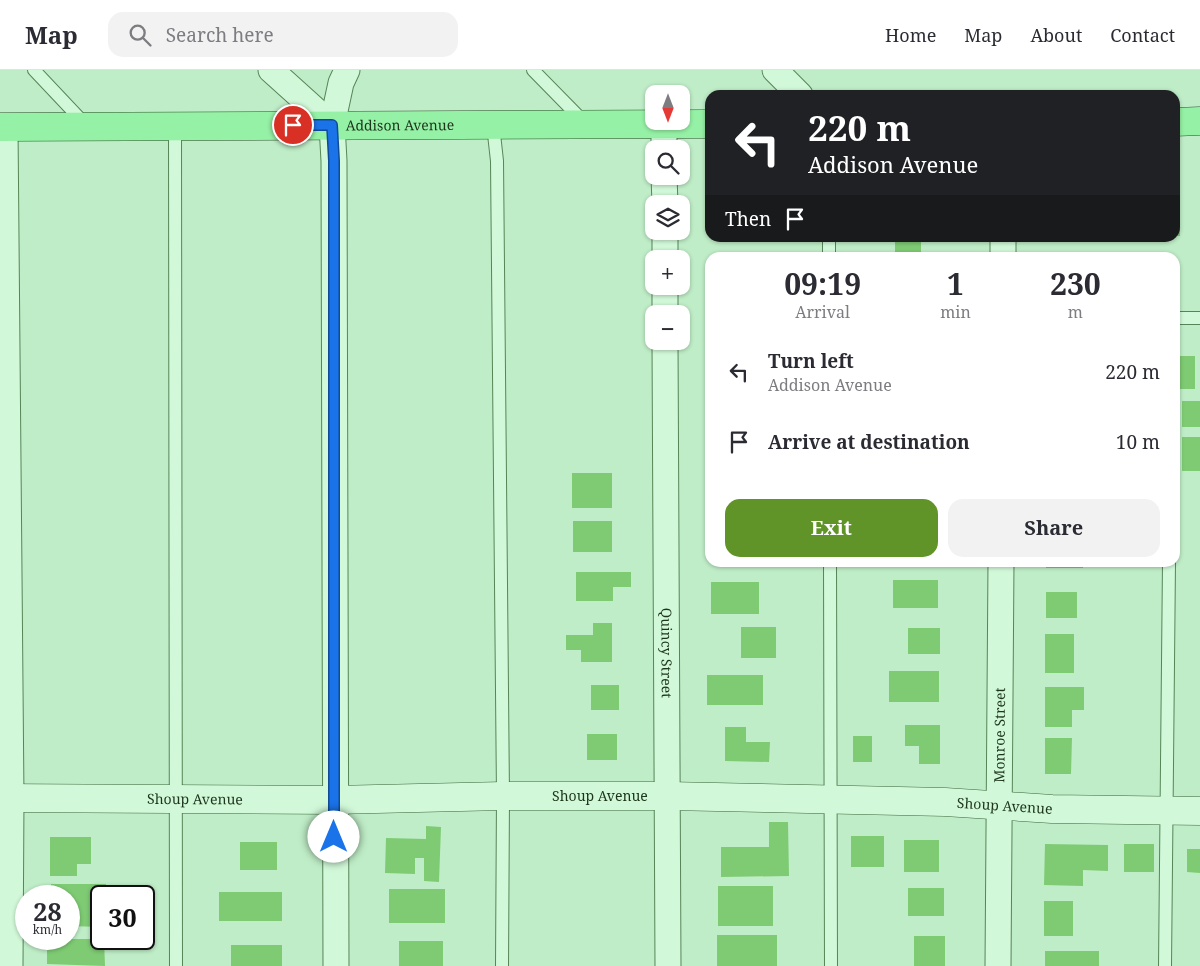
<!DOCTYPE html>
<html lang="en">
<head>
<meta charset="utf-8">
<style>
	:root { --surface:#fff; --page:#f2f2f3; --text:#2b2b33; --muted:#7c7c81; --line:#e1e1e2; --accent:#619428 }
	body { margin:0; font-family:"Noto Serif",serif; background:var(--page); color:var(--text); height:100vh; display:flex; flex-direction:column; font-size:19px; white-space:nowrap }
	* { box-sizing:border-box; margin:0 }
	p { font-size:16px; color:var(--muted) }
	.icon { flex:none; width:28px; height:28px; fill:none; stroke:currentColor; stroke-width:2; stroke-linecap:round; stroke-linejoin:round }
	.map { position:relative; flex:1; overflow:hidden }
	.sheet { position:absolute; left:705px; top:182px; width:475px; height:315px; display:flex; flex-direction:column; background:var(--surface); border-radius:15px; box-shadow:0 1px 4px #0004 }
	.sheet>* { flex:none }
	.banner { position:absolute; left:705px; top:20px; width:475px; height:152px; border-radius:15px; box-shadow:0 1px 4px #0004; background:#202124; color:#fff; overflow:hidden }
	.needle { width:32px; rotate:180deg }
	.fabs { position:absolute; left:645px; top:15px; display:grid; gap:10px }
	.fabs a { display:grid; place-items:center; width:45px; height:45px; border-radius:10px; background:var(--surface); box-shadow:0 1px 4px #0004; font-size:25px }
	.speed { position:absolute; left:15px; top:815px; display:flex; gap:10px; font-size:25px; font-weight:700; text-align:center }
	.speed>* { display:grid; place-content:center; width:65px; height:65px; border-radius:50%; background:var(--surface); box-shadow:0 1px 4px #0004; line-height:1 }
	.speed small { font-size:12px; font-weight:400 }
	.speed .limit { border:2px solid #111; border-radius:8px; background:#fff; color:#111 }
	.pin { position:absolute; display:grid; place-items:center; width:42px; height:42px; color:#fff; margin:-21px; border:2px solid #fff; border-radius:50%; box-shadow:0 1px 5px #0007 }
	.me { position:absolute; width:55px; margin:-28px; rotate:0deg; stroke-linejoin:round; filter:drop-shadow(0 0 4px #0008) }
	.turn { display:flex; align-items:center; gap:18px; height:105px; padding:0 20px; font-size:22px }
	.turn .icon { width:65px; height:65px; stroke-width:2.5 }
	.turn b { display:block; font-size:35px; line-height:42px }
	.then { display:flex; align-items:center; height:48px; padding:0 20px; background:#0003; gap:10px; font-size:19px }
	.eta { display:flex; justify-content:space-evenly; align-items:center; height:85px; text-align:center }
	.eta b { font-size:30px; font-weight:700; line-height:35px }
	.button { display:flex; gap:10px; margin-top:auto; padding:10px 20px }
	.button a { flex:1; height:58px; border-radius:15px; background:var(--accent); color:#fff; font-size:20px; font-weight:700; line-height:58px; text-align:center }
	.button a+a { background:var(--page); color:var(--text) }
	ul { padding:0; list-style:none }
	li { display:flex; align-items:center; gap:15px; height:70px; padding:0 20px }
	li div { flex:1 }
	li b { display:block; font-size:19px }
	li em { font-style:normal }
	header { display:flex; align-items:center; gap:30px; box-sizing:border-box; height:70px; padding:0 25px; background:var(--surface); border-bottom:1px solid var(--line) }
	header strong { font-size:24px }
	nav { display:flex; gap:28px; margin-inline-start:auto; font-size:18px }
	.search { width:350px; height:45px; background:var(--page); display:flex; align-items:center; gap:12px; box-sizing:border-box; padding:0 18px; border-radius:15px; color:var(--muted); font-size:19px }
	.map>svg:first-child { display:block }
</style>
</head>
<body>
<header>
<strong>Map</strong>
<div class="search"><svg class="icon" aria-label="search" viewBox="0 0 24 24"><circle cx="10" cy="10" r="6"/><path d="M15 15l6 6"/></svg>Search here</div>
<nav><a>Home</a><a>Map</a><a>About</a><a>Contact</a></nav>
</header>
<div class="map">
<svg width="1200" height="896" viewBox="0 0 1200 896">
	<rect width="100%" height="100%" fill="#bfedc7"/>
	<g fill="#7ecb74">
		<rect x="1175" y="113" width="5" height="53"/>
		<rect x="895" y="168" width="26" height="18"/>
		<rect x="1176" y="286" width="19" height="33"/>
		<rect x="1182" y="331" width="18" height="26"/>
		<rect x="1182" y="367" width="18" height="34"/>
		<rect x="572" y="403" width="40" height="35"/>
		<rect x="573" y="451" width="39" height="31"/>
		<rect x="1046" y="492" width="37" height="6"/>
		<path d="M576,502H631V517H613V531H576Z"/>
		<rect x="893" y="510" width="45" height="28"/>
		<rect x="711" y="512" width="48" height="32"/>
		<rect x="1046" y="522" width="31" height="26"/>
		<path d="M593,553H612V592H581V580H566V565H593Z"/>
		<rect x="741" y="557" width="35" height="31"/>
		<rect x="908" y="558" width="32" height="26"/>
		<rect x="1045" y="564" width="29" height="39"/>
		<rect x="889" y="601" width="50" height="31"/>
		<rect x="707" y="605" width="56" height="30"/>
		<rect x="591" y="615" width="28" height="25"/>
		<path d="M1045,617H1084V640H1072V657H1045Z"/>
		<path d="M905,655H940V694H919V676H905Z"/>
		<path d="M725,657H746V672H770L769,692L725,691Z"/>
		<rect x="587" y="664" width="30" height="26"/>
		<rect x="853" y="666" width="19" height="26"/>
		<path d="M1045,668H1072L1071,704H1045Z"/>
		<path d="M769,752H788L789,806L721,807V777H769Z"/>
		<path d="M426,756L441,757L439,812L424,811V788H415V804L385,803L386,768L426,769Z"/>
		<rect x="851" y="766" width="33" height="31"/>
		<path d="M50,767H91V794H77V806H50Z"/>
		<rect x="904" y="770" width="35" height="32"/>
		<rect x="240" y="772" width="37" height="28"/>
		<path d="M1045,774L1108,775V801L1083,800V816L1044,815Z"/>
		<rect x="1124" y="774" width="30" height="28"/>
		<path d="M1187,779H1200V803L1187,802Z"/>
		<path d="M51,814H106V826H101V857L69,856V826H51Z"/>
		<rect x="718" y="816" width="55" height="40"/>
		<rect x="908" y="818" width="36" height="28"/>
		<rect x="389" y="819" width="56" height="34"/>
		<rect x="219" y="822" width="63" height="29"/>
		<rect x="1044" y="831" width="29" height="35"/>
		<rect x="717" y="865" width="60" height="31"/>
		<rect x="914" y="866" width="31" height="30"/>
		<path d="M47,869H104L105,896L47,894Z"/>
		<rect x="399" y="871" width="44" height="25"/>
		<rect x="231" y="875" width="51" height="21"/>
		<rect x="1045" y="881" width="54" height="15"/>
	</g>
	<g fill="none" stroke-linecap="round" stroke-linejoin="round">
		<g stroke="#578558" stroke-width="14">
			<g id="lane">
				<path d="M34,0L85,54"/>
				<path d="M533,0L584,52"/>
				<path d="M493,55L497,91L503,726L502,896"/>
				<path d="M175,56L176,896"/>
				<path d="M829,168V188"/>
				<path d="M1175,248H1200"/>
				<path d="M830,492L831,896"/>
				<path d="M1165,896L1169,492"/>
			</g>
		</g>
		<g stroke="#578558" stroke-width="27">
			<g id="street">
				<path d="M271,0L332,55"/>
				<path d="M775,0L800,25"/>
				<path d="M664,54V79"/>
				<path d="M5,57L11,728L10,896"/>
				<path d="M664,106L665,134"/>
				<path d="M665,161V189"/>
				<path d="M1003,168V188"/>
				<path d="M665,216V244"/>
				<path id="s1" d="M665,271L668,896"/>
				<path d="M336,896L334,91L332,55L341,13L347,0"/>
				<path id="s2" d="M998,896L1001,492"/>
			</g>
		</g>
		<g stroke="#3c673b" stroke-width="29">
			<g id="secondary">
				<path id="s3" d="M0,728L334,730L503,726H668L945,732L1052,739L1200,741"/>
			</g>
		</g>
		<g stroke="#2e532c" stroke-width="29">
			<g id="primary">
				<path d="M1175,52L1200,51"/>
				<path id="s4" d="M0,57L710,54"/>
			</g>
		</g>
		<use href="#lane" stroke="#d1f8d8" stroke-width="12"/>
		<use href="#street" stroke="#d1f8d8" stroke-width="25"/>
		<use href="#secondary" stroke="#d1f8d8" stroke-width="28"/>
		<use href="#primary" stroke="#95f1a5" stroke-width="28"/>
	</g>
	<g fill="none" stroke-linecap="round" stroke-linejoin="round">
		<g stroke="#114b97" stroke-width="12">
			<path id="route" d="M293,55H332L334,91V767"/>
		</g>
		<use href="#route" stroke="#1a73e8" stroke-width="9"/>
	</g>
	<g text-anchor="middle" stroke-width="4" stroke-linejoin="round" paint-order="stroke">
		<g font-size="14" fill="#1d351c" stroke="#cef5d5">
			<text dy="5" stroke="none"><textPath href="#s4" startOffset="400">Addison Avenue</textPath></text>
			<text dy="5" stroke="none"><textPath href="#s1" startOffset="312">Quincy Street</textPath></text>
			<text dy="5" stroke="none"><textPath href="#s2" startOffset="231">Monroe Street</textPath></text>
			<text dy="5" stroke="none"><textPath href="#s3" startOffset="600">Shoup Avenue</textPath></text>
			<text dy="5" stroke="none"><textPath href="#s3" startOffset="195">Shoup Avenue</textPath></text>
			<text dy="5" stroke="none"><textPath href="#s3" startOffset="1005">Shoup Avenue</textPath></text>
		</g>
	</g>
</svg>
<div class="fabs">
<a><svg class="needle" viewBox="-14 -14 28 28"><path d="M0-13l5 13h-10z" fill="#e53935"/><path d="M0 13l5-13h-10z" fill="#7c7c81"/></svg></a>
<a><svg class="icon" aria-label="search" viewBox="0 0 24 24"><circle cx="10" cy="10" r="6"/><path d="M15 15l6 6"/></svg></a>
<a><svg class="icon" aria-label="layers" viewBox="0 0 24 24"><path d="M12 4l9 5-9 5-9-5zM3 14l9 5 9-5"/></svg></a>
<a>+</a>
<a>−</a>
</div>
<div class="speed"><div>28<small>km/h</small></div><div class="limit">30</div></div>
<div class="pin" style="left:293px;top:55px;background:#d93025"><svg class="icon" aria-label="arrive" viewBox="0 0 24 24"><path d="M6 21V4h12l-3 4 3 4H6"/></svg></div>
<svg class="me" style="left:334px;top:767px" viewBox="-20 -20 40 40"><circle r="19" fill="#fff"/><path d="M0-13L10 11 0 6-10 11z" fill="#1a73e8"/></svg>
<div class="banner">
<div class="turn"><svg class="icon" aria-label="left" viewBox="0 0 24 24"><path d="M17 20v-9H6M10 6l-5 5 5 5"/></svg><div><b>220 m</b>Addison Avenue</div></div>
<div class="then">Then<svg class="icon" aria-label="arrive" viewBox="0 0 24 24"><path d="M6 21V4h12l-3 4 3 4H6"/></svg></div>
</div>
<section class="sheet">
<div class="eta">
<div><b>09:19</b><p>Arrival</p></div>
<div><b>1</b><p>min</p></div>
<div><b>230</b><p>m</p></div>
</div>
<ul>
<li><svg class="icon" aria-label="left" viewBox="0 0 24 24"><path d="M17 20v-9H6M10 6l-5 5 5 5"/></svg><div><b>Turn left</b><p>Addison Avenue</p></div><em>220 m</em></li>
<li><svg class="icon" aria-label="arrive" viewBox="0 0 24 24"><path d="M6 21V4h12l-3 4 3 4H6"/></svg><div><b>Arrive at destination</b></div><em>10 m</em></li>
</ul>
<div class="button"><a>Exit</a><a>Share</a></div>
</section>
</div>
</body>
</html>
